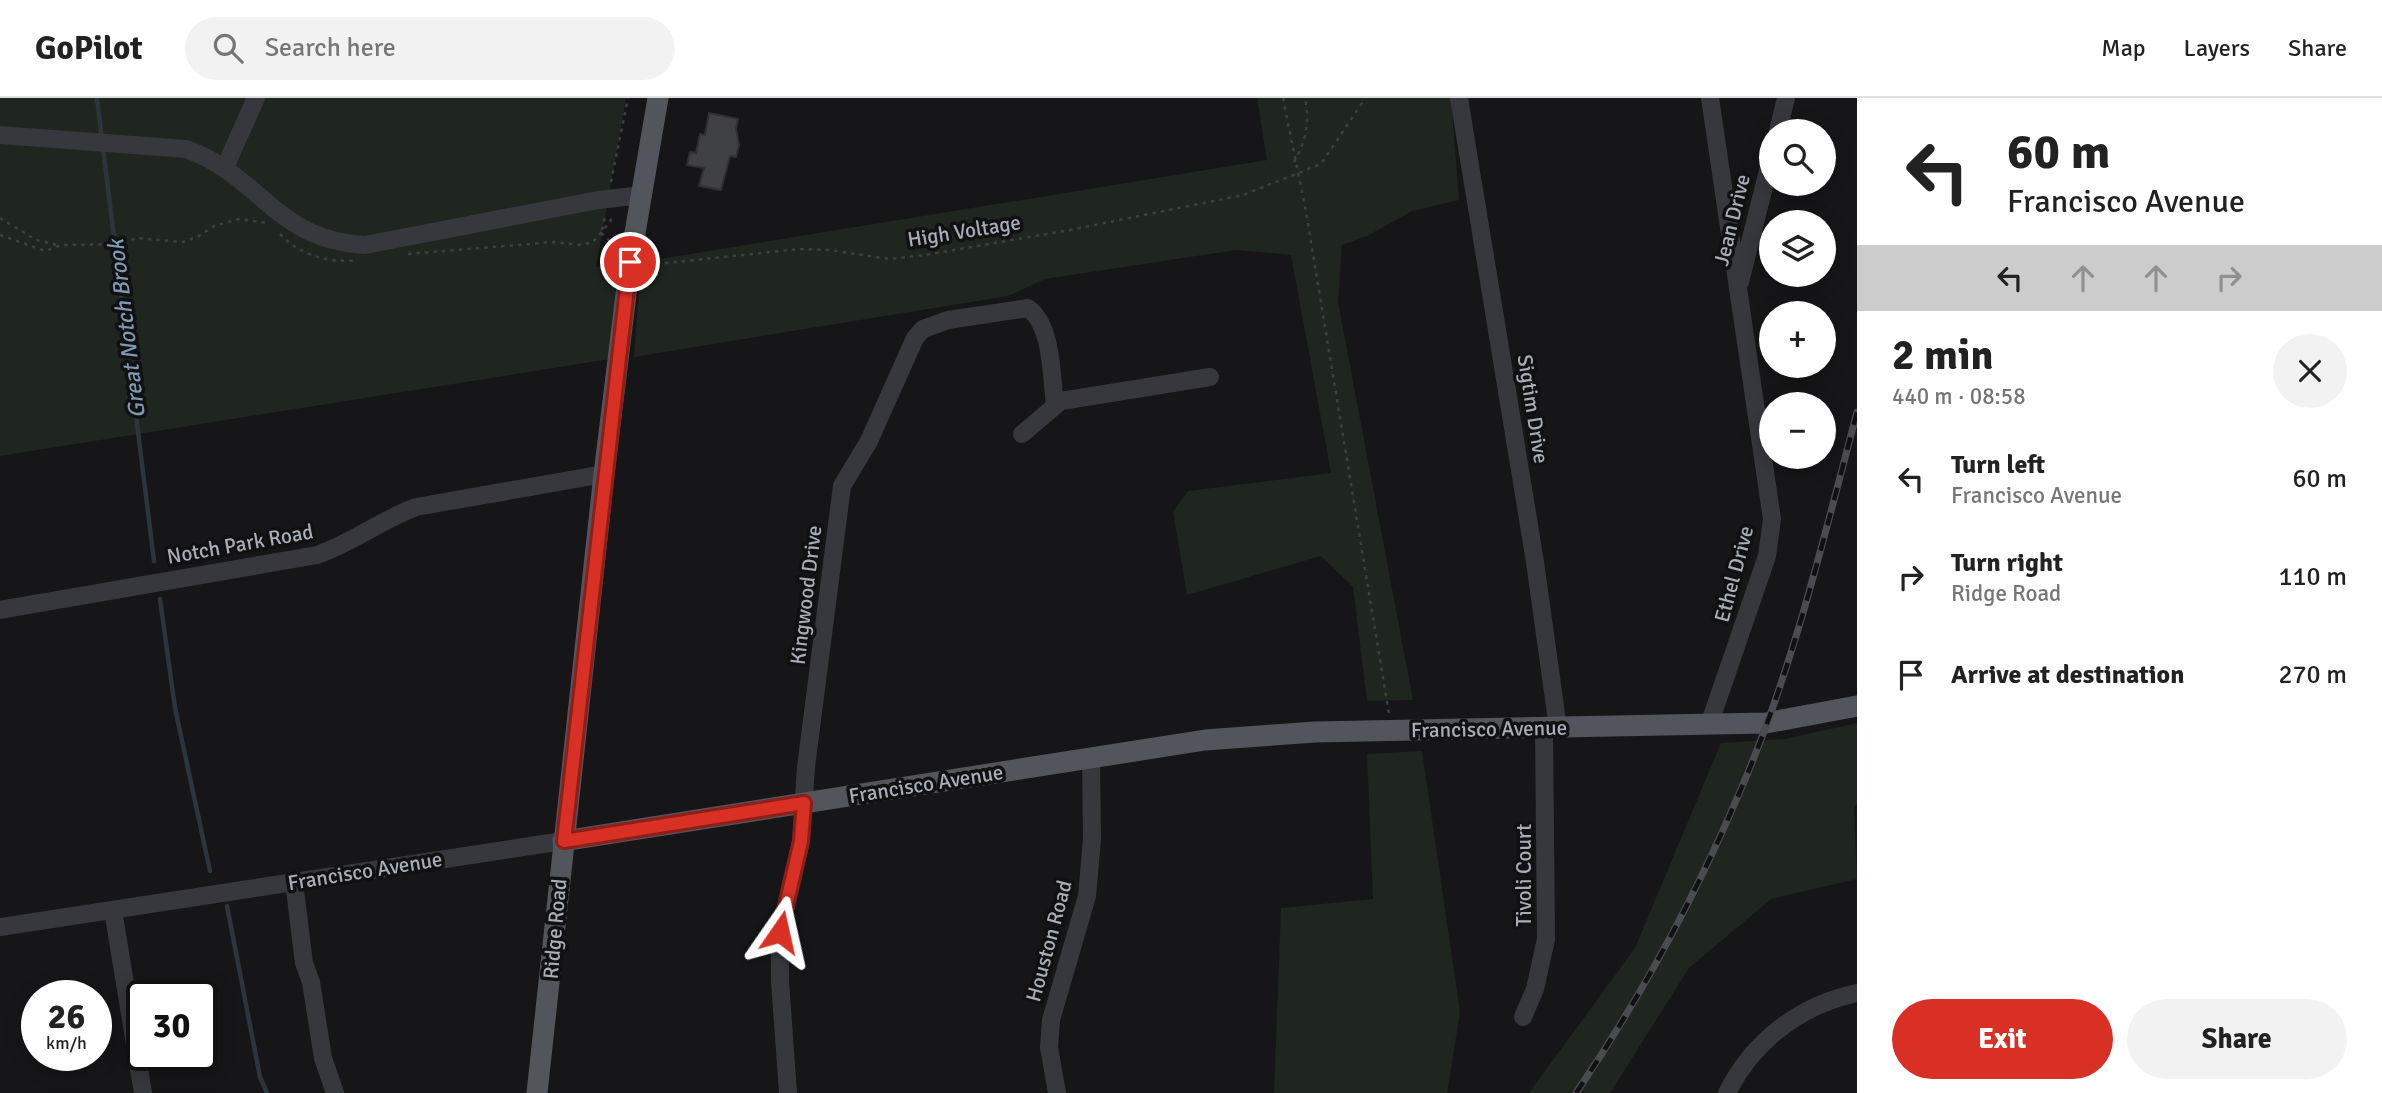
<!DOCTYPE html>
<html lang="en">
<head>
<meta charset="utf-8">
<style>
	:root { --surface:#fff; --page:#f2f2f2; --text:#222; --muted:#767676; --line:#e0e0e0; --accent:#d93025 }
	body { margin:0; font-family:Signika,sans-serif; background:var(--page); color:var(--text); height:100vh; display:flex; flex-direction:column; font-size:26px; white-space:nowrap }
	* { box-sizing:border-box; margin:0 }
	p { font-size:23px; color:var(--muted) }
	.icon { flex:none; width:38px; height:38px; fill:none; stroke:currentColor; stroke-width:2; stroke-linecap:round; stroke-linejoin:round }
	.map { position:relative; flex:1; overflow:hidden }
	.drawer { display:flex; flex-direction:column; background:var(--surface); width:525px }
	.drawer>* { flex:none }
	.guide { background:#fff; color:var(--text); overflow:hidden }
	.buttons { position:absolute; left:1759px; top:21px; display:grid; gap:14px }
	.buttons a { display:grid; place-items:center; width:77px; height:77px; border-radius:50%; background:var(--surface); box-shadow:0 4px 18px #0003; font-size:35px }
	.speed { position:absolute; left:21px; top:882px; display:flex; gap:14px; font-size:35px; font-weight:700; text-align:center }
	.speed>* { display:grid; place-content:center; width:91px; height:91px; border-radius:50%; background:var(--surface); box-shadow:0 4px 18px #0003; line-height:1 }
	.speed small { font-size:18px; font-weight:400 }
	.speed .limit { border:4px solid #111; border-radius:10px; background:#fff; color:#111 }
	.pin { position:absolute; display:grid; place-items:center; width:60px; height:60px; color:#fff; margin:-30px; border:4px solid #fff; border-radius:50%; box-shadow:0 2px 7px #0007 }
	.me { position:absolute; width:77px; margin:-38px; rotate:11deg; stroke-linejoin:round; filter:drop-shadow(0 0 5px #0008) }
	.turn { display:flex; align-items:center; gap:24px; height:147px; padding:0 35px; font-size:32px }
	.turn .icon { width:91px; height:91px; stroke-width:2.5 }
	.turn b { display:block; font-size:49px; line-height:60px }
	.lanes { display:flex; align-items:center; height:66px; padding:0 35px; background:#0003; justify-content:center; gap:35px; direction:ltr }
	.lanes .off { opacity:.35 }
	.round { display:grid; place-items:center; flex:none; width:74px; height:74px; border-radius:37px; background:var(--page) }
	.headline { display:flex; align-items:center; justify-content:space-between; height:119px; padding:0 35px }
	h1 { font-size:42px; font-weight:700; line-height:52px }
	.button { display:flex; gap:14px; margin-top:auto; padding:14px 35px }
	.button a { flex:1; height:80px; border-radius:42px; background:var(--accent); color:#fff; font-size:28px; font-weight:700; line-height:80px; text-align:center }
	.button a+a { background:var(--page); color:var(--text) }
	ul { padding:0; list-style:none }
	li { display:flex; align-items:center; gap:21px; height:98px; padding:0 35px }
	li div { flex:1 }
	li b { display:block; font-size:26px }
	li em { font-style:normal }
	header { display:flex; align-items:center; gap:42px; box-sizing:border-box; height:98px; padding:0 35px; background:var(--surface); border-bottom:2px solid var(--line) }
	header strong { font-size:33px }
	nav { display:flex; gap:38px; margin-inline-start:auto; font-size:24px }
	.search { width:490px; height:63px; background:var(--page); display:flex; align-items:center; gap:18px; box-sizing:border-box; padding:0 24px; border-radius:38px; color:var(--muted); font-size:26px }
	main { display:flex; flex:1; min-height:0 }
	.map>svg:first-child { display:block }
</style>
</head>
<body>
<header>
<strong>GoPilot</strong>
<div class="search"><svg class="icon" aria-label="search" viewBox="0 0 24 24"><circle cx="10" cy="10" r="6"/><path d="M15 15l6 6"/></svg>Search here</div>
<nav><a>Map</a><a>Layers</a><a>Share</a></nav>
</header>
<main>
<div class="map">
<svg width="1857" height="995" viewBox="0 0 1857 995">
	<rect width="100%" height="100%" fill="#161618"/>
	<g fill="#1e261f">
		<path d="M0,0H626L596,169L622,167L610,261L0,358Z"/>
		<path d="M1257,0H1451L1459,102L1412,113L1367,138L1342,147L1338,204L1413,602L1367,603L1353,489L1321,458L1187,497L1173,414L1188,393L1331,375L1291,157L1236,152L1045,181L1008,198L634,259L641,164L1267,62Z"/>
		<path d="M1857,625V707L1854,708L1857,781L1771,801L1689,870L1610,995H1529L1635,850L1721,645L1785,641Z"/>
		<path d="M1422,653L1460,914L1447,995H1274L1281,810L1373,801L1367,656Z"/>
	</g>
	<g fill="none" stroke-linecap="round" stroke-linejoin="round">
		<g stroke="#2c353c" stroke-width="4.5">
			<path d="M97,0L102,41"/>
			<path d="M103,50L154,463"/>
			<path d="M160,501L175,610L210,773"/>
			<path d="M227,808L260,979L267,995"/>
		</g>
	</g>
	<path fill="#404145" stroke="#303034" stroke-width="2" d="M709,15L738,21L736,31L739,47L736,59L730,58L721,92L699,88L704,70L687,67L690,54L696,55L700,36L705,37Z"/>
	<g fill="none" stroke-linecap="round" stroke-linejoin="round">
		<g stroke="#3d3f44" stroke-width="2.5" stroke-dasharray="3.5 5" stroke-linecap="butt">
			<path d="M1283,0L1306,114L1389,616"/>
			<path d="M1294,64C1306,44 1310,23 1305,0"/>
			<path d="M611,84L628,0"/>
			<path d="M0,120L36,142L58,147"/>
			<path d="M602,132L605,118"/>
			<path d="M601,135L614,147"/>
			<path d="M280,136C298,156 329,166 356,162"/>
			<path d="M0,137L45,153L61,147L122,146L136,140L183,144L199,138L214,128L239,121L267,125"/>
			<path d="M408,156L554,144L581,147L593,144L610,124L613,116"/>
			<path d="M648,167L799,151L830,152L890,161L925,157L1070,132L1243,97L1321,66L1362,5L1363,0"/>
		</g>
		<g stroke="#37383d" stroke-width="18">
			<path d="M1459,0L1535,464L1558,630"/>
			<path d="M1778,33L1786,0"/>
			<path d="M0,37L186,51C262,78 274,142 365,147L598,102L643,97"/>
			<path d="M225,69L256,0"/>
			<path d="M1740,184L1771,61"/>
			<path d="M1022,336L1061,303L1210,279"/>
			<path d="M0,512L317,457C352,445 381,422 416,409L604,376"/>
			<path d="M1709,627L1767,458L1772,421L1710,0"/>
			<path d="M294,784L304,865L311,884L323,960L335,995"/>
			<path d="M113,812L143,995"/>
			<path d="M0,829L563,743"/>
			<path d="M1523,919L1535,891L1546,841L1544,630"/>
			<path d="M788,995L780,883V834L801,743L806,669L842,388L869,343L915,240L923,231L948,222L1028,210C1053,228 1051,279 1055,306"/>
			<path d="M1057,995L1049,949L1051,922L1087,798L1092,741L1091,659"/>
			<path d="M1727,995C1753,943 1800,907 1857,895"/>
		</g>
		<g stroke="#53555c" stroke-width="21">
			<path d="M563,743L1205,642L1315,634L1766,625L1857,608"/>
			<path d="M537,995L604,376L630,164L658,0"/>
		</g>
		<g stroke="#4a4c52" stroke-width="7">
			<path id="rail" d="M1576,995C1639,902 1694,801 1738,698C1792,575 1823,443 1857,314"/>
		</g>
		<use href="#rail" stroke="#111113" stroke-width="4.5" stroke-dasharray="13" stroke-linecap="butt"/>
	</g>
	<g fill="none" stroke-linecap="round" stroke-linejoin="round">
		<g stroke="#8d1f18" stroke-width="18">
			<path id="route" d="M630,164L564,743L804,705L801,743L780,834"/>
		</g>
		<use href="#route" stroke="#d93025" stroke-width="12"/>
	</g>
	<g text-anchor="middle" stroke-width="7" stroke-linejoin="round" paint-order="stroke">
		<g font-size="21" fill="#a8adb8" stroke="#111113">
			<text transform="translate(1732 122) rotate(-76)" y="7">Jean Drive</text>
			<text transform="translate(964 133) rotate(-9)" y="7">High Voltage</text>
			<text transform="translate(1533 311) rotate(81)" y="7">Sigtim Drive</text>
			<text transform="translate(240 446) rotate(-10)" y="7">Notch Park Road</text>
			<text transform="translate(1734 476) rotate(-75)" y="7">Ethel Drive</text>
			<text transform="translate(806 497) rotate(-83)" y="7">Kingwood Drive</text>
			<text transform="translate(1489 631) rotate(-1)" y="7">Francisco Avenue</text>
			<text transform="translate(926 686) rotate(-9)" y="7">Francisco Avenue</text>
			<text transform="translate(365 773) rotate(-9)" y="7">Francisco Avenue</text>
			<text transform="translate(1524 777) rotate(-90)" y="7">Tivoli Court</text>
			<text transform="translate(555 831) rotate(-85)" y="7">Ridge Road</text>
			<text transform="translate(1049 843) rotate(-75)" y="7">Houston Road</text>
		</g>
		<g font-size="23" font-style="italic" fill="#7f9bb3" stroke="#111113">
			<text transform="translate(126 231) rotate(-97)" y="8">Great Notch Brook</text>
		</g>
	</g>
</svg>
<div class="buttons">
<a><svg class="icon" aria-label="search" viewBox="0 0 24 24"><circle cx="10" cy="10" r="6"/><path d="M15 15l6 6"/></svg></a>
<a><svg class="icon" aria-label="layers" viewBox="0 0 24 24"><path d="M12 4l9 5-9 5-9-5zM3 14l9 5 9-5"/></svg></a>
<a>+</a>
<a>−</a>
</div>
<div class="speed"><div>26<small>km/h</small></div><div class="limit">30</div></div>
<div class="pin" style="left:630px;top:164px;background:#d93025"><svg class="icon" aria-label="arrive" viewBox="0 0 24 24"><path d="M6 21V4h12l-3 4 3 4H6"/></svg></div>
<svg class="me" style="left:780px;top:834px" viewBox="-20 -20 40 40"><path d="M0-17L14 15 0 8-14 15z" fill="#d93025" stroke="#fff" stroke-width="4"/></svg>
</div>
<section class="drawer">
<div class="guide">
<div class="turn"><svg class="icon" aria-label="left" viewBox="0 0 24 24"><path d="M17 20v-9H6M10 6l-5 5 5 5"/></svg><div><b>60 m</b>Francisco Avenue</div></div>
<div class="lanes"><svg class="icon" aria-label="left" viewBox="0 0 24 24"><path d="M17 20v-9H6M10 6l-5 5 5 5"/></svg><svg class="icon off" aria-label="ahead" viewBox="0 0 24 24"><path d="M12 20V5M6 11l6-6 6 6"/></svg><svg class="icon off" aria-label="ahead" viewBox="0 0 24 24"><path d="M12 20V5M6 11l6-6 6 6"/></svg><svg class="icon off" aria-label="right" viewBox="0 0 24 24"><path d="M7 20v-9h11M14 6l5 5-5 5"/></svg></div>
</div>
<div class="headline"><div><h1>2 min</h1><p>440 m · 08:58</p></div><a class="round"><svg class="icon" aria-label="close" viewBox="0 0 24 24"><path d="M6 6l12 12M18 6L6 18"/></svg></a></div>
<ul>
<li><svg class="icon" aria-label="left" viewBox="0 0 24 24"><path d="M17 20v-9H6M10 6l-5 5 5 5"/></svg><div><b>Turn left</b><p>Francisco Avenue</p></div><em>60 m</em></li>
<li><svg class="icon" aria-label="right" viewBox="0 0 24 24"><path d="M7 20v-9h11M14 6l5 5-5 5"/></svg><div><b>Turn right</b><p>Ridge Road</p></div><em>110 m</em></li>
<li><svg class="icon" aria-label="arrive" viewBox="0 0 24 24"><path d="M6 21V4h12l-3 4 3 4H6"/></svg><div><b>Arrive at destination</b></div><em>270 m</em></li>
</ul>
<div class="button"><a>Exit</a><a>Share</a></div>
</section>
</main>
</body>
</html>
